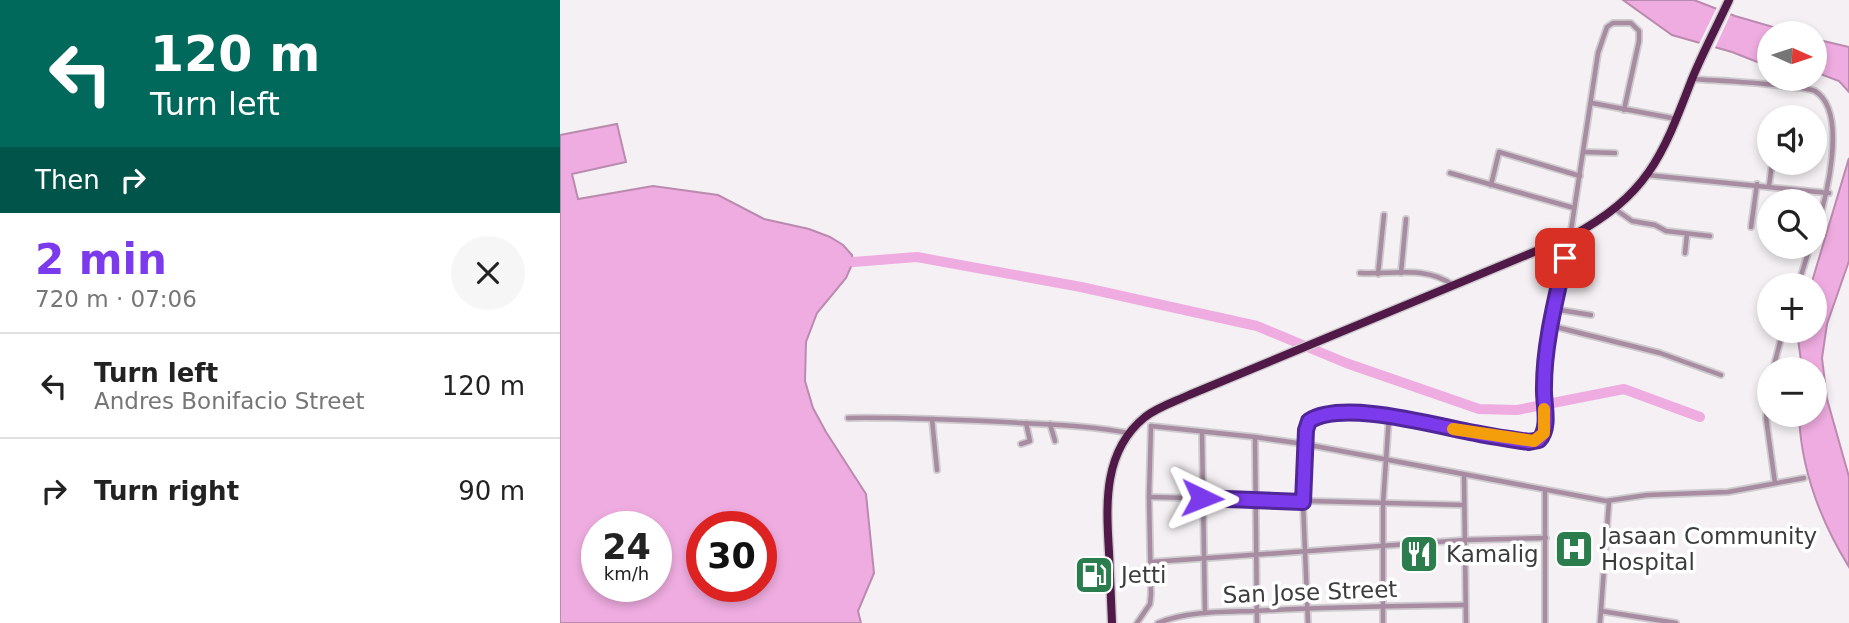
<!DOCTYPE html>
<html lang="en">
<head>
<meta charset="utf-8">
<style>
	:root { --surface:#fff; --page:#f6f6f6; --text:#222; --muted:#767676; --line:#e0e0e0; --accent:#7c3aed }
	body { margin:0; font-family:"DejaVu Sans",sans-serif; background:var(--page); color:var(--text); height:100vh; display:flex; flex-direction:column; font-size:26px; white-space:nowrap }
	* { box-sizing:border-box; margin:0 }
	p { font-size:23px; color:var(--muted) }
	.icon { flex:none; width:38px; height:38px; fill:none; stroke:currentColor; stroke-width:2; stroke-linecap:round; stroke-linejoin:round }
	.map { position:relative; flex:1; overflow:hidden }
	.drawer { display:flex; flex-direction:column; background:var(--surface); width:560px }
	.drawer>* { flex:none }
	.hud { background:#00695c; color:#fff; overflow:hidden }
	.needle { width:46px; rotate:93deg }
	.fabs { position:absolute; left:1197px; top:21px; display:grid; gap:14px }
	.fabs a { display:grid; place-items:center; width:70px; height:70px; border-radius:50%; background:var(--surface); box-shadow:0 4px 10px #0003; font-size:35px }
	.speed { position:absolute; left:21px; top:511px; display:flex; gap:14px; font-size:35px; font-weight:700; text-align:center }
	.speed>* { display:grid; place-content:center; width:91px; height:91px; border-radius:50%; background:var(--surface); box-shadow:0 4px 10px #0003; line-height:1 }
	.speed small { font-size:18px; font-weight:400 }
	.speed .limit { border:10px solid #d22; background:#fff; color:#111 }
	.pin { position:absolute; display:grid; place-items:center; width:60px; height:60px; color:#fff; margin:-30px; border-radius:14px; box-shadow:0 4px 10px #0006 }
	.me { position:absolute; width:77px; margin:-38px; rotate:92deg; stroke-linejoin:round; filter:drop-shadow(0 0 5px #0008) }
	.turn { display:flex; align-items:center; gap:24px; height:147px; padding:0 35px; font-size:32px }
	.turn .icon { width:91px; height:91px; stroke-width:2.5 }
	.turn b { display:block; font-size:49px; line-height:60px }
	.then { display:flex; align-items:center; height:66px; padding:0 35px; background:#0003; gap:14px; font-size:26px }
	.round { display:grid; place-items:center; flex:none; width:74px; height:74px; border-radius:37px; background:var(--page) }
	.overview { display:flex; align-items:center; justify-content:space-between; height:119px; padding:0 35px }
	h1 { font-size:42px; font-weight:700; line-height:52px; color:var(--accent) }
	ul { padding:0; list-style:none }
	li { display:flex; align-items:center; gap:21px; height:105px; padding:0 35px; border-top:2px solid var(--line) }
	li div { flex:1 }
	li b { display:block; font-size:26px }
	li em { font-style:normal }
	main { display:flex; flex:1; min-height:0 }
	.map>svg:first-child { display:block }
</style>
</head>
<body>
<main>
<section class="drawer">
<div class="hud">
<div class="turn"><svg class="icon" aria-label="left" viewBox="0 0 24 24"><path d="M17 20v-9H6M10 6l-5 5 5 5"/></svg><div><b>120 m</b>Turn left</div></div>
<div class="then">Then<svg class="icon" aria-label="right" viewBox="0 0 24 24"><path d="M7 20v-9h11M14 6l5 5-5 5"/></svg></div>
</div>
<div class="overview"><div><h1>2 min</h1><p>720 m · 07:06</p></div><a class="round"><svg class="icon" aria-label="close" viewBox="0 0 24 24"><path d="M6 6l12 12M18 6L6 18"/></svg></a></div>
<ul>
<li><svg class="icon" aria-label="left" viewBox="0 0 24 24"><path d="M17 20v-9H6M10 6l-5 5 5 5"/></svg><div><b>Turn left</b><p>Andres Bonifacio Street</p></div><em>120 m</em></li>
<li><svg class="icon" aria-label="right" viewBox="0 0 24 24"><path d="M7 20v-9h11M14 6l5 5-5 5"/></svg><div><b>Turn right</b></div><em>90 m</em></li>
</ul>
</section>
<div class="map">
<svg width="1289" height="623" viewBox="0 0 1289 623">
	<rect width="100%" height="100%" fill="#f4f0f3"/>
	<g fill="#eface0" stroke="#ba8aaf" stroke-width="2" fill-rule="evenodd">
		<path d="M1063,0H1134L1175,16L1234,33H1209V66L1205,65L1172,52L1112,35Z"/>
		<path d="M1255,39L1289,47V92L1279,81L1255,72Z"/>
		<path d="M57,124L66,162L12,174L18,199L93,186L158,195L204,219L249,229L270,237L283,245L292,255L293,262L286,278L257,313L246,342L245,381L253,408L266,432L306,494L314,573L298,611L301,623H0V135ZM37,527H96V586H37ZM142,527H201V586H142Z"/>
		<path d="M1289,158V261L1267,324L1262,358L1267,399L1289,477V567C1260,520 1241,470 1239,415H1255V369H1241C1242,356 1237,344 1238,331H1255V285H1251Z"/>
	</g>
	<path fill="#f4f0f3" d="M1158,5L1172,11L1154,50L1138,46Z"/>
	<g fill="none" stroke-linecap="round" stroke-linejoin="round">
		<path stroke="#eface0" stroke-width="10" d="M293,262L357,257L521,287L697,326L786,363L919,409L957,410L1064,389L1140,417"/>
		<g stroke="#cfcccf" stroke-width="8">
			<g id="street">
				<path d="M1132,79C1163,81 1193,82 1223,86C1233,88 1246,87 1255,91C1289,112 1266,199 1255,234"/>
				<path d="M1032,103L1117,119"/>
				<path d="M1024,152L1055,153"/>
				<path d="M890,173L1014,208"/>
				<path d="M1087,175L1269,193"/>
				<path d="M931,185L939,152L1020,176"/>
				<path d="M1209,186L1212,163"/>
				<path d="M1055,209L1072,221L1095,225L1106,231L1150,236"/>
				<path d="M1191,227L1197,184"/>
				<path d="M1125,253L1127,234"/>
				<path d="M800,273C833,275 865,265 893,285"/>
				<path d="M841,273L846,219"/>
				<path d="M818,274L824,215"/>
				<path d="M1238,285L1250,247"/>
				<path d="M994,309L1031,315"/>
				<path d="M992,326L1100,353L1161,375"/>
				<path d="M1213,369L1223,331"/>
				<path d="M1209,389L1206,418L1215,483"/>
				<path d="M288,418C345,417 403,420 461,423C497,425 533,426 568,433"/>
				<path d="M372,419L377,470"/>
				<path d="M490,424L495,441"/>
				<path d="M591,426L695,437L744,444L1046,501L1087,495L1168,492L1244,478"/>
				<path d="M642,432L645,613"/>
				<path d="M695,437L697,623"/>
				<path d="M461,444L470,441L466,423"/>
				<path d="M904,475L906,623"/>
				<path d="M589,497L904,505"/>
				<path d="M591,562L905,540L986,538"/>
				<path d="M1041,611L1116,623"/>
				<path d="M577,623L590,604L591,594L589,497L591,426"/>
				<path d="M598,623C627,611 663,612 694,611C764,607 835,606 905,605"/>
				<path d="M748,623L743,502L744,444L749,421C786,397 897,431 941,437C954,439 971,446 982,437L986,429L984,373L994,309L1010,237L1038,53L1047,27L1053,23H1071L1079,31V41L1064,110"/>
				<path d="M823,623V504L829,416"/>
				<path d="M985,623V490"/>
				<path d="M1040,623L1049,501"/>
			</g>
		</g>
		<g stroke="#cfcccf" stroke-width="11">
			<path id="highway" d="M552,623C551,599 550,576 549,552C546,503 543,451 585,417C598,407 614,402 629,395L1010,237C1088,195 1102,157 1132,79C1143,52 1157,26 1169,0"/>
		</g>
		<use href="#street" stroke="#a88ca2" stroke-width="4.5"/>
		<use href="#highway" stroke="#511948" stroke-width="8"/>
	</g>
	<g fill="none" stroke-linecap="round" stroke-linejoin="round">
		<g stroke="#51269a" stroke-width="18">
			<path id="route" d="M642,498L743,502L746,430L749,421C783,399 876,426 915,433C933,437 951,439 969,442L979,440C991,427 983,403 984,387C984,344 996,299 1005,258"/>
		</g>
		<use href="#route" stroke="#7c3aed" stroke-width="12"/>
		<path stroke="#f59e0b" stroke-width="12" d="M893,429L974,441L984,433V409"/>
	</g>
	<defs>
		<g id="hospital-square" transform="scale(2.0125)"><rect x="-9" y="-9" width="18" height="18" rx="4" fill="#2c7d4e" stroke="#fff"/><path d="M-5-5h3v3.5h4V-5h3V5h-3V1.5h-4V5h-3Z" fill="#fff"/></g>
		<g id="restaurant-square" transform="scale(2.0125)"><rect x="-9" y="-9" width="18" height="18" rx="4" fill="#2c7d4e" stroke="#fff"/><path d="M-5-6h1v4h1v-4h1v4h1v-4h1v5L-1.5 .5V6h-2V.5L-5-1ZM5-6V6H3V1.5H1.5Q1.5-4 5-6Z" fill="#fff"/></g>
		<g id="fuel-square" transform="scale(2.0125)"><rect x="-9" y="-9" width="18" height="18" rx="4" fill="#2c7d4e" stroke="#fff"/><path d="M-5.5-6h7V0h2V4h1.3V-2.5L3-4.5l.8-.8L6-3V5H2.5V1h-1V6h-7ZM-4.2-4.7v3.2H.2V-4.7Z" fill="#fff"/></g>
	</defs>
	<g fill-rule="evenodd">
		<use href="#hospital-square" x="1014" y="549"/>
		<use href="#restaurant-square" x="859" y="554"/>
		<use href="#fuel-square" x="534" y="575"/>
	</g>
	<g text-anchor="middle" stroke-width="7" stroke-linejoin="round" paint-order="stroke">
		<g font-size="23" fill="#3d3c3d" stroke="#fff" text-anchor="start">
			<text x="1041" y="544">Jasaan Community<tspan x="1041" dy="26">Hospital</tspan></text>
			<text x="886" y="562">Kamalig</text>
			<text x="561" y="583">Jetti</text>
		</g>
		<g font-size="23" fill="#3d3c3d" stroke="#fff">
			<text transform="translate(750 592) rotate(-2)" y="8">San Jose Street</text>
		</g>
	</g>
</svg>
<div class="fabs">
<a><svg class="needle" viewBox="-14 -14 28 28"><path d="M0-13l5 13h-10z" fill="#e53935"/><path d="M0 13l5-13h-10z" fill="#767676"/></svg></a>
<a><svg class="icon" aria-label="sound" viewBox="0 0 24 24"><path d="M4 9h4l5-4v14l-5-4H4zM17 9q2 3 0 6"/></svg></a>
<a><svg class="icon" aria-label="search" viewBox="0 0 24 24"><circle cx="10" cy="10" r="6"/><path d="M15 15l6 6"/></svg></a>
<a>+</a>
<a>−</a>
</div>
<div class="speed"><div>24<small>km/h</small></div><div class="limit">30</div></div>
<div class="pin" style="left:1005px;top:258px;background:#d93025"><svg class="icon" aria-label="arrive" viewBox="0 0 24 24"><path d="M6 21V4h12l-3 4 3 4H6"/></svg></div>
<svg class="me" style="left:642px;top:498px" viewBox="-20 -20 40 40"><path d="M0-17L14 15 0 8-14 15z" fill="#7c3aed" stroke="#fff" stroke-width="4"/></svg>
</div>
</main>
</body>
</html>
